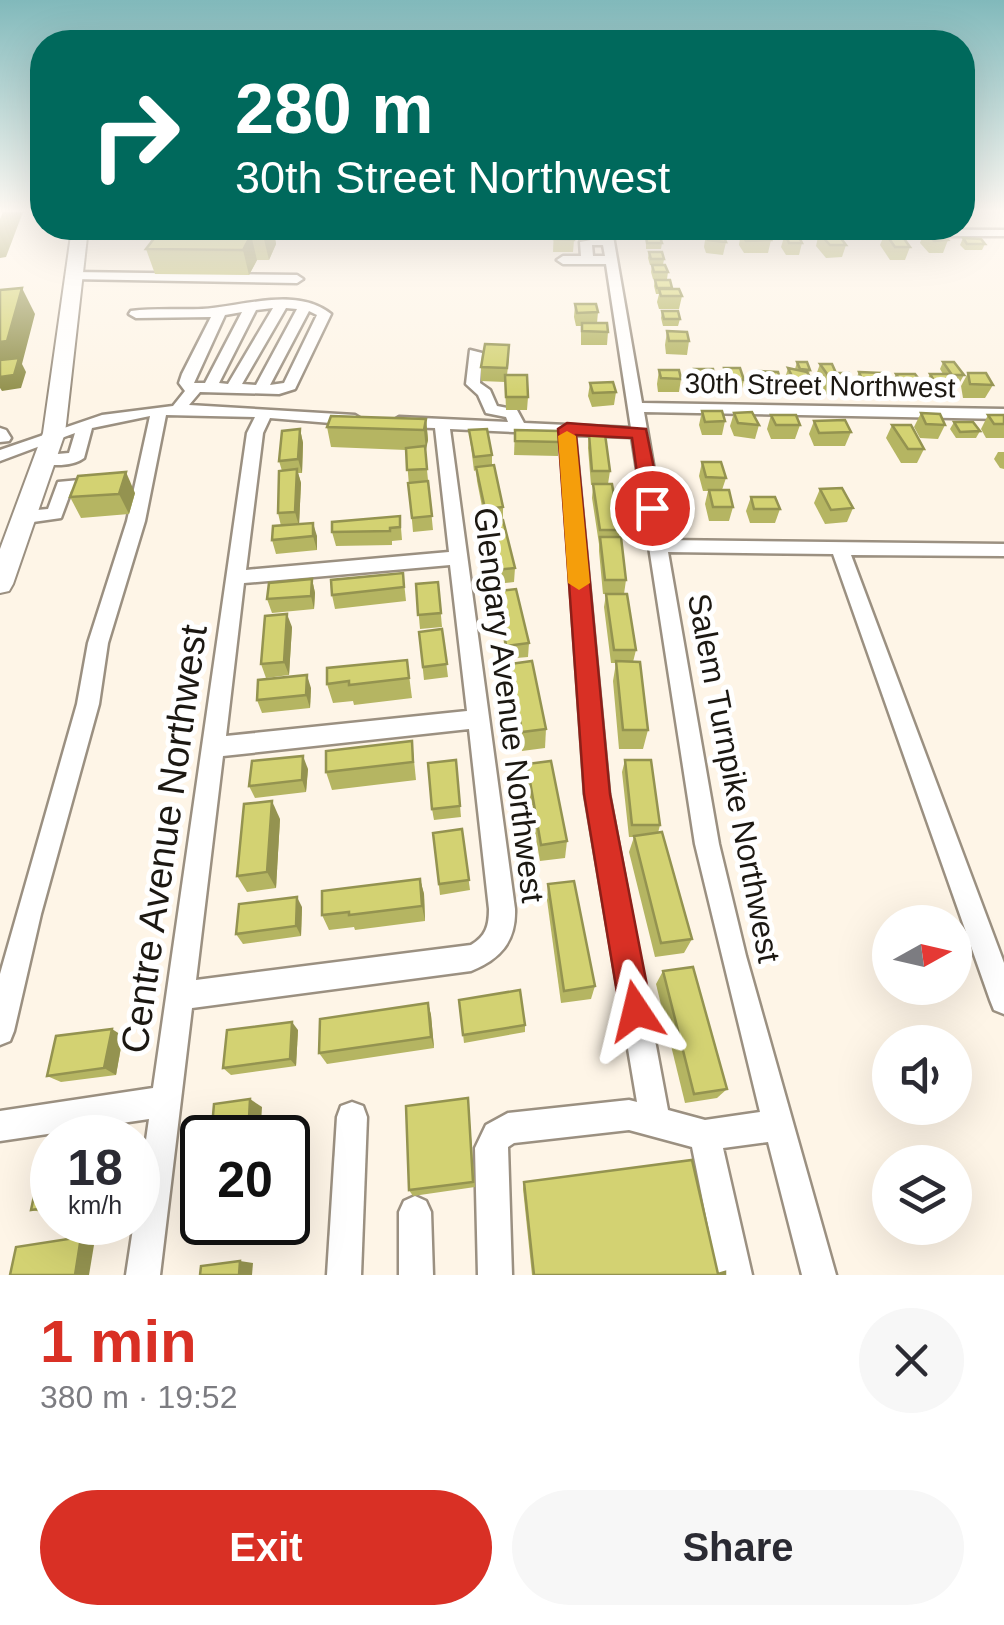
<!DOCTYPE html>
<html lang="en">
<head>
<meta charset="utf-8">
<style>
	:root { --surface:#fff; --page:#f7f7f7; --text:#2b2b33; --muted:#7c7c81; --accent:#d93025 }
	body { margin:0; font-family:Arial,sans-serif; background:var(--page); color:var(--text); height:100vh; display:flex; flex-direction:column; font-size:38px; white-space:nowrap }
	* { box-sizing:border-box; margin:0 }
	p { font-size:32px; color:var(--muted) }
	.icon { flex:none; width:55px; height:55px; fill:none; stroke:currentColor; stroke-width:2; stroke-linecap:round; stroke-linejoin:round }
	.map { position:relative; height:1275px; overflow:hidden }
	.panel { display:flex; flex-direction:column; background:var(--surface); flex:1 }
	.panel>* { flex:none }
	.hud { position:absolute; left:30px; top:30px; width:945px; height:210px; border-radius:40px; box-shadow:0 10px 40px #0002; background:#00695c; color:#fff; overflow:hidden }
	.needle { width:65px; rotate:82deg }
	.buttons { position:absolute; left:872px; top:905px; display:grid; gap:20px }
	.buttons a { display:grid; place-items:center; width:100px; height:100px; border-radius:50%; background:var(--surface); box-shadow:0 10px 40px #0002; font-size:50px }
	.speed { position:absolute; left:30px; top:1115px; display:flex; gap:20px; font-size:50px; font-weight:700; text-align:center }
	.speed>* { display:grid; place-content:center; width:130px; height:130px; border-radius:50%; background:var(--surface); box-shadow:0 10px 40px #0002; line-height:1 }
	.speed small { font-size:25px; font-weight:400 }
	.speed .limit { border:5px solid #111; border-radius:15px; background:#fff; color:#111 }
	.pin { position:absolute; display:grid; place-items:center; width:85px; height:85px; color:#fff; margin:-42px; border:5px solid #fff; border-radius:50%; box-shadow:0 2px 10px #0007 }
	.me { position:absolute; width:110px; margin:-55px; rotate:350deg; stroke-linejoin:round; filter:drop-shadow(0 0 8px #0008) }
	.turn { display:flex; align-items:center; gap:35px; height:210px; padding:0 40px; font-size:45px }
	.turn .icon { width:130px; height:130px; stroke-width:2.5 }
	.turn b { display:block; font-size:70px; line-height:85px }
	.round { display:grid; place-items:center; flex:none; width:105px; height:105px; border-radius:52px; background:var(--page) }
	.head { display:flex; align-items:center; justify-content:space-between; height:170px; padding:0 40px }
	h1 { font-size:60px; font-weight:700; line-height:75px; color:var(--accent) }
	.cta { display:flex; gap:20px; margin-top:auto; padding:20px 40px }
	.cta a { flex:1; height:115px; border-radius:60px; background:var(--accent); color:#fff; font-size:40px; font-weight:700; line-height:115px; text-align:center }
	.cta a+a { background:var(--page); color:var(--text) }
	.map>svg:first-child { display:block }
</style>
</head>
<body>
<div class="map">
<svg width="1004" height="1275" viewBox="0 0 1004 1275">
	<rect width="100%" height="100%" fill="#fef5e7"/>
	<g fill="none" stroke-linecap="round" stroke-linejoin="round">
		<g stroke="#9b9081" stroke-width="5">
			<g id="minor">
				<path d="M601,228L1004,230V236H613L642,403L1004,409V419L644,412L666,540L1004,544V556L851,555L1004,963V1014L994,1010L990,1000L833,554L668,552L719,844L746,956L836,1275H802L768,1142L723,1148L752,1275H718L692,1147L629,1130L514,1143L508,1147L512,1275H478L475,1148L486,1125L508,1113L629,1100L637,1102L585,794L560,434L450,429L515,909C516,942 500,959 471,971L192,1008L160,1275H126L134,1222H138V1196L149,1119L0,1141V1111L153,1088L247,433L255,417L166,415L145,521L108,643L99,704L41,914L14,1031L10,1041L0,1045V974L77,704L88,643L127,521L150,416L92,428L84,458C74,466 48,468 38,460L46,455L69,453L75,433L0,461V450L102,415L173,406L185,391L179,383L182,374L211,317L136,318L129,314L131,311C154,308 178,310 202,309C242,307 295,286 331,314L295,389L279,394L200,392L189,405L355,415L363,420L355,425L270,418L263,433L246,570L449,552L435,428L399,427L391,422L399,417L508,422L506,417L486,413L478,395L466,384L470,350L482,353L480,383L490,390L497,406L517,410L524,423L631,428L606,264H563L557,260L563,256H581L580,242L602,238ZM592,245H603L605,256H593ZM273,308L228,384L219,383L256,310ZM286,308L297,309L256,385L242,384ZM309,311L317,315L284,383L270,385ZM242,312L205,383H194L225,315ZM575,435L632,437L695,844L760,1112L705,1120L668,1110L609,794ZM450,565L467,711L226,736L244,583ZM469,729L489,909C489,926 486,936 471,945L196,980L223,756Z"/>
				<path d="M74,272L297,275L303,279L297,283L70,279V273Z"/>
				<path d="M0,428L6,430L11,438L9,441L0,442Z"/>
				<path d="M101,478L109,483L107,487L71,491L61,518L26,523L17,517L26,511L48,509L58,482Z"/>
				<path d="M352,1102L363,1106L367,1117L361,1275H327L337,1117L341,1106Z"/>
				<path d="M415,1196L426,1201L431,1212L433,1275H399V1212L404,1201Z"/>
			</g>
		</g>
		<g stroke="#9b9081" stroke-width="4">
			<path id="major" d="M72,228H88L65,433L13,584L9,591L0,593V549L43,433Z"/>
		</g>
		<use href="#minor" fill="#fff" fill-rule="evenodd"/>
		<use href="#major" fill="#fff" fill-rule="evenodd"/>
	</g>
	<g fill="#b5b562">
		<path d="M162,228H273L276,244L269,260H257L249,275L155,274L146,249Z"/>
		<path d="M554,229L574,240L573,252H553Z"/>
		<path d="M925,230L948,240L943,253H929L920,243Z"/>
		<path d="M741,232L771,240L768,253H744L739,245Z"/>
		<path d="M819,233L846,245L842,257L826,258L816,246Z"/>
		<path d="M885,233L910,247L905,260H890L880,245Z"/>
		<path d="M706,234L726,242L723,255L706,253L704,247Z"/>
		<path d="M785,234L802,243L799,255H786L781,247Z"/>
		<path d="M646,237L662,243L661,249H646Z"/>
		<path d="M963,238L985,244L982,250H965L960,245Z"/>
		<path d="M649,252L664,259L663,265H650L648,258Z"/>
		<path d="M652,265L668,272L667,279H653L651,272Z"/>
		<path d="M655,280L682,296L679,309H659L657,302L659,294H656L654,286Z"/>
		<path d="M575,304L598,312L597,323L608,332L607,345H581V326H576L574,317Z"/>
		<path d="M662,311L680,319L678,326H663L661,318Z"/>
		<path d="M667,331L689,341L687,355L666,354L665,345Z"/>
		<path d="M509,358L507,375L528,397L527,410H506L505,382L481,381V367Z"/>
		<path d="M797,362L810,370L809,374L813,382L808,396H791L784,382L788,368L795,369Z"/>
		<path d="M943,362L964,375L960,382H954L956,385L949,399L930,398L924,387L930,374H943L940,369Z"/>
		<path d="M820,364L853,381L848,395H827L815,378Z"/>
		<path d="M724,368L744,380L741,393H724L720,382Z"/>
		<path d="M694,369L715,379L712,393H694L691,383Z"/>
		<path d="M659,370L681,379L679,392H658L657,384Z"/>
		<path d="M759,371L781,382L777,396L758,395L755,385Z"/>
		<path d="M859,372L886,383L880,396L857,395L853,386Z"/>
		<path d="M968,373L993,385L985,398H963L961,386Z"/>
		<path d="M896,374L921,382L914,396H895L890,387Z"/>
		<path d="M590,383L616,392L614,405L592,407L588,396Z"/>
		<path d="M702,411L725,421L722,435H702L699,425Z"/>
		<path d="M734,413L759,425L755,439L734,436L730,426Z"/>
		<path d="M921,413L945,425L938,439L920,438L914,427Z"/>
		<path d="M771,415L800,425L795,439H771L767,429Z"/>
		<path d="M988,415H1004V438H986L981,429Z"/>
		<path d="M426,419L428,440L425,450L433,530L413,532L406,450L331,447L327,427Z"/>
		<path d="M814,421L851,432L845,446H814L809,434Z"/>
		<path d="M954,422L980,431L976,438H956L950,429Z"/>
		<path d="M892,425L924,449L917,463H901L886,438Z"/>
		<path d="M300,429L303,443L302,473H298L301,483L299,524L317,536V550L276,554L272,540L281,526L278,513L282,471L279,461Z"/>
		<path d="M469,430L492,455V465L503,507V520L515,568L514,582L495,584L485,535V522L477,481L476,470L474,471Z"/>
		<path d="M515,430L559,431L558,456L514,455Z"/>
		<path d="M589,434L610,471L608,484L620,530L619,537L626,580L624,594L636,650L633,662L648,730L643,749H619L613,681L616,663H611L604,607L606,594H619H603L599,551V544L592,498L593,485H591L588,448Z"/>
		<path d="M998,452H1004V469L1000,468L994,459Z"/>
		<path d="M702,462L726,478L722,490L733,507L729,521H709L705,504L708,491H703L699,476Z"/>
		<path d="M820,489L853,508L847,522L825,524L814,503Z"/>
		<path d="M135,493L129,514L81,518L70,497Z"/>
		<path d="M751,497L780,509L775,523H750L746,511Z"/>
		<path d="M400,516L402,540L392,541V545L336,546L332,532Z"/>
		<path d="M403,573L406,601L335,609L332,595Z"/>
		<path d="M312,579L315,593L314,609L272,613L267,599Z"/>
		<path d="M438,582L442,627L420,629L416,584Z"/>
		<path d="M499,591L529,643L528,657L506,659L499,605Z"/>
		<path d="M292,627L289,675L266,678L261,664Z"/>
		<path d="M442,629L448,677L424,680L419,632Z"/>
		<path d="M407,660L412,698L354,705L353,701L333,703L327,684Z"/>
		<path d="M510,664L546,729L545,748L522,751L510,683Z"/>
		<path d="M311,688L310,708L262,713L257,700Z"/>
		<path d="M412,741L416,780L332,790L326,772Z"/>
		<path d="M456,760L461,817L434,820L432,809Z"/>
		<path d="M625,760L660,825L658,833L692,939L684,953L655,957L629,852L634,837H629L622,772Z"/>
		<path d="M527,764L567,841L565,858L540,861L526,782Z"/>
		<path d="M308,769L306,792L255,798L249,786Z"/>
		<path d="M280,819L276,888L247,892L237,876Z"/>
		<path d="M462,829L470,890L440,895L433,833Z"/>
		<path d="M420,879L424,894L425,921L355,930L354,927L329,930L322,915Z"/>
		<path d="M548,884L595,986L591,999L561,1003L547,900Z"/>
		<path d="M302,907L301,936L243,944L236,934Z"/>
		<path d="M663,971L727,1089L717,1098L685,1103L656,984Z"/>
		<path d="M459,1000L525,1025V1032L464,1043Z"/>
		<path d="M428,1003L431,1015L434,1048L327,1064L319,1053Z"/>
		<path d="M298,1030L296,1066L231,1075L223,1068Z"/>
		<path d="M123,1036L116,1075L61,1082L47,1076Z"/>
		<path d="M468,1098L475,1187L413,1196L409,1190Z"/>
		<path d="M52,1161V1212L47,1213L31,1210Z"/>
		<path d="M524,1182L717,1273L725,1275H532L523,1189Z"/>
	</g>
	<g fill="#949350">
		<path d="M3,212H23L6,257L0,258V219Z"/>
		<path d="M267,228H273L276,244L269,260L263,235Z"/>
		<path d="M251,235L257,260L249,275L243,250Z"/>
		<path d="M22,288L35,314L22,364L26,372L21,388L2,391L0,388V342Z"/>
		<path d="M426,419L428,440L426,450L424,430Z"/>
		<path d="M300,429L303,443L302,473L298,459Z"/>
		<path d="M297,469L301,483L299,526L295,512Z"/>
		<path d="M126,472L135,493L129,514L119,494Z"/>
		<path d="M313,523L317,536V550L313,536Z"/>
		<path d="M312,579L315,593L314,609L311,596Z"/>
		<path d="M287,614L292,627L289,675L284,662Z"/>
		<path d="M307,675L311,688L310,708L306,695Z"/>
		<path d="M303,756L308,769L306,792L302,780Z"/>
		<path d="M272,801L280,819L276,888L267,872Z"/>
		<path d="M420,879L424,894L425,921L422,906Z"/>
		<path d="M297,897L302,907L301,936L296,926Z"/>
		<path d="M428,1003L431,1015L434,1048L431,1037Z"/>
		<path d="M292,1022L298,1030L296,1066L290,1059Z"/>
		<path d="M112,1029L123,1036L116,1075L104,1068Z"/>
		<path d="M250,1099L262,1107L260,1138H248Z"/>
		<path d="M81,1237L95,1239L89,1275H75Z"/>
		<path d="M240,1261L253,1263L252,1275H239Z"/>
	</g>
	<g fill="#d3d272" stroke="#949350" stroke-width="2.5">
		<path d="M162,228H267L263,235H251L243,250L146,249Z"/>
		<path d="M554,229H574V240L554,239Z"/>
		<path d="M925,230H939L948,240L934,241Z"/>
		<path d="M741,232H766L771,240L746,241Z"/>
		<path d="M819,233H837L846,245H830Z"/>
		<path d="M885,233H900L910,247H895Z"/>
		<path d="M706,234H723L726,242L708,240Z"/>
		<path d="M785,234L798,235L802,243H789Z"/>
		<path d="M646,237H660L662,243H647Z"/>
		<path d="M963,238L981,239L985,244H967Z"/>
		<path d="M649,252H662L664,259H651Z"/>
		<path d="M652,265H665L668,272H654Z"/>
		<path d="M655,280H670L672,288H657Z"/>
		<path d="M22,288L7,341L0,342V290Z"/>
		<path d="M659,289H679L682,296H661Z"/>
		<path d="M575,304H596L598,312L577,313Z"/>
		<path d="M662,311H678L680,319H664Z"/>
		<path d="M582,323H607L608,332L582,331Z"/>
		<path d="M667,331L687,332L689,341H669Z"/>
		<path d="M485,344L509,345L507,368L481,367Z"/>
		<path d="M19,358L14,375L0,377V360Z"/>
		<path d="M797,362H807L810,370L800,369Z"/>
		<path d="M943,362H954L964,375H952Z"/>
		<path d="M820,364H832L836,373H849L853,381H832Z"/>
		<path d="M724,368H740L744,380L727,379Z"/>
		<path d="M788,368L807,372L813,382H795Z"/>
		<path d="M694,369H713L715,379H697Z"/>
		<path d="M659,370H679L681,379L661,378Z"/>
		<path d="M759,371L778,372L781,382H762Z"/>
		<path d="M859,372L882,373L886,383L863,382Z"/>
		<path d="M968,373H986L993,385L970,384Z"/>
		<path d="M896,374H915L921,382H901Z"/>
		<path d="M930,374H950L956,385L936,384Z"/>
		<path d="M505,375H527L528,397H506Z"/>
		<path d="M613,382L616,392L593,393L590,383Z"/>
		<path d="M702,411H722L725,421L705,422Z"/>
		<path d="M752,412L759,425L738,423L734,413Z"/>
		<path d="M921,413L940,414L945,425L926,424Z"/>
		<path d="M771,415H796L800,425H776Z"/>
		<path d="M988,415H1004V424H994Z"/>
		<path d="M331,416L426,419L424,430L327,427Z"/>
		<path d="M845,420L851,432L819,433L814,421Z"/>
		<path d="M954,422H973L980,431L960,432Z"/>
		<path d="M892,425H911L924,449H908Z"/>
		<path d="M300,429L298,459L279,461L282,431Z"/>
		<path d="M487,429L492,455L474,457L469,430Z"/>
		<path d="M515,430L559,431V442L515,441Z"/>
		<path d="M589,434H605L610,471H592Z"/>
		<path d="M425,446L427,469L407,470L406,448Z"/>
		<path d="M702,462H721L726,478L706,477Z"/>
		<path d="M494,465L503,507L485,509L476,467Z"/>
		<path d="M297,469L295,512L278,513L279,471Z"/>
		<path d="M126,472L119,494L70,497L78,476Z"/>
		<path d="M428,481L432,516L412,518L408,483Z"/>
		<path d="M593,484H612L620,530H600Z"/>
		<path d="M842,488L853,508L831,510L820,489Z"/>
		<path d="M709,490H729L733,507H713Z"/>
		<path d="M751,497H775L780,509H754Z"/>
		<path d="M400,516V527L390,528V531L332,532V522Z"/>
		<path d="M503,520L515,568L495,570L485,522Z"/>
		<path d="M313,523V536L272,540L273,526Z"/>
		<path d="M600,537H621L626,580H605Z"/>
		<path d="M403,573L404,587L332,595L331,580Z"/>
		<path d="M312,579L311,596L267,599L269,583Z"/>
		<path d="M438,582L441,613L418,615L416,584Z"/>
		<path d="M516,589L529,643L506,646L499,591Z"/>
		<path d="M606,594H627L636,650H614Z"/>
		<path d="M287,614L284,662L261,664L265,616Z"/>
		<path d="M442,629L447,664L423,667L419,632Z"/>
		<path d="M407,660L409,678L349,685V681L327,684V668Z"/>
		<path d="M532,661L546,729L522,732L510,664Z"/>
		<path d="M616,661L640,662L648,730H623Z"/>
		<path d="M307,675L306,695L257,700L258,680Z"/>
		<path d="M412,741L413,762L326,772V751Z"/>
		<path d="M303,756L302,780L249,786L252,761Z"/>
		<path d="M456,760L460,806L432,809L428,763Z"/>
		<path d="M625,760H651L660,825H632Z"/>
		<path d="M551,761L567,841L541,845L527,764Z"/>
		<path d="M272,801L267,872L237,876L244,804Z"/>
		<path d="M462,829L469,880L439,884L433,833Z"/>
		<path d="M662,832L692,939L661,943L634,836Z"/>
		<path d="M420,879L422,906L349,915V912L322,915V891Z"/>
		<path d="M574,881L595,986L564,991L548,884Z"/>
		<path d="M297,897L296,926L236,934L239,904Z"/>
		<path d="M693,967L727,1089L694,1094L663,971Z"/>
		<path d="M520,990L525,1025L463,1035L459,1000Z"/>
		<path d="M428,1003L431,1037L319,1053L320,1019Z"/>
		<path d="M292,1022L290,1059L223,1068L227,1030Z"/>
		<path d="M112,1029L104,1068L47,1076L56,1036Z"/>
		<path d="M468,1098L473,1182L409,1190L406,1106Z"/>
		<path d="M250,1099L248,1138H211L214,1104Z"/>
		<path d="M692,1160L718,1274L725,1272V1275H534L524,1182Z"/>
		<path d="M52,1161V1207L31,1210L41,1163Z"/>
		<path d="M81,1237L75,1275H10L16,1247Z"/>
		<path d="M240,1261L239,1275H200L201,1266Z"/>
	</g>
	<linearGradient id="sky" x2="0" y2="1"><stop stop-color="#81b9bb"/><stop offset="0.54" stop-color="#fffaf4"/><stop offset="1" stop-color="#fffaf4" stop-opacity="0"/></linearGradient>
	<rect width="1004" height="390" fill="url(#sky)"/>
	<path fill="#d93025" stroke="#8d1f18" stroke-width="2.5" d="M567,423L646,429L662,508L652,515L642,508L632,438L576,435L610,794L652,1011L647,1022L636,1027L625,1022L620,1011L584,794L558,429Z"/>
	<path fill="#f59e0b" d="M567,431L576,436L590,583L579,590L568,583L558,436Z"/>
	<g text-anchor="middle" stroke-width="10" stroke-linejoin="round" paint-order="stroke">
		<g font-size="28" fill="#1c1812" stroke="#fff">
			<text transform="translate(820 385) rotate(1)" y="10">30th Street Northwest</text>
		</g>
		<g font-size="32" fill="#1c1812" stroke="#fff">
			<text transform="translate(509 705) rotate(83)" y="11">Glengary Avenue Northwest</text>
			<text transform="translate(734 778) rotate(79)" y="11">Salem Turnpike Northwest</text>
		</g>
		<g font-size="38" fill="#1c1812" stroke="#fff">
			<text transform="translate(164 839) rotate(-82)" y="13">Centre Avenue Northwest</text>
		</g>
	</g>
</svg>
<div class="buttons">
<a><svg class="needle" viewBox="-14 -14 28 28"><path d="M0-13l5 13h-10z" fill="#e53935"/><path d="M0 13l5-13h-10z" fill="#7c7c81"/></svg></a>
<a><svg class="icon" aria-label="sound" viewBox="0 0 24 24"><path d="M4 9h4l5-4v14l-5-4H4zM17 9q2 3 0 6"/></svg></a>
<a><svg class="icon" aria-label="layers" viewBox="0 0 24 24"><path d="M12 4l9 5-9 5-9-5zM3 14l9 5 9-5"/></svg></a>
</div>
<div class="speed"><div>18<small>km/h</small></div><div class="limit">20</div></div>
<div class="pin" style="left:652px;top:508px;background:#d93025"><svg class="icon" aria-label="arrive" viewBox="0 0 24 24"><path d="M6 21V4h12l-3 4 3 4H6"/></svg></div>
<svg class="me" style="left:636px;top:1011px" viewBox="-20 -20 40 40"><path d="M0-17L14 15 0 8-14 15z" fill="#d93025" stroke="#fff" stroke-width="4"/></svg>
<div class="hud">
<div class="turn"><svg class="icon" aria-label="right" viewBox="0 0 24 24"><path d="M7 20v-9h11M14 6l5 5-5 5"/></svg><div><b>280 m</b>30th Street Northwest</div></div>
</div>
</div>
<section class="panel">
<div class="head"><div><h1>1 min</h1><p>380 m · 19:52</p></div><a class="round"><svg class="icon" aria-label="close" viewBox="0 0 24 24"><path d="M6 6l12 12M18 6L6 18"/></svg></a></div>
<div class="cta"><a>Exit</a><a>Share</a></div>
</section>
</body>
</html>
